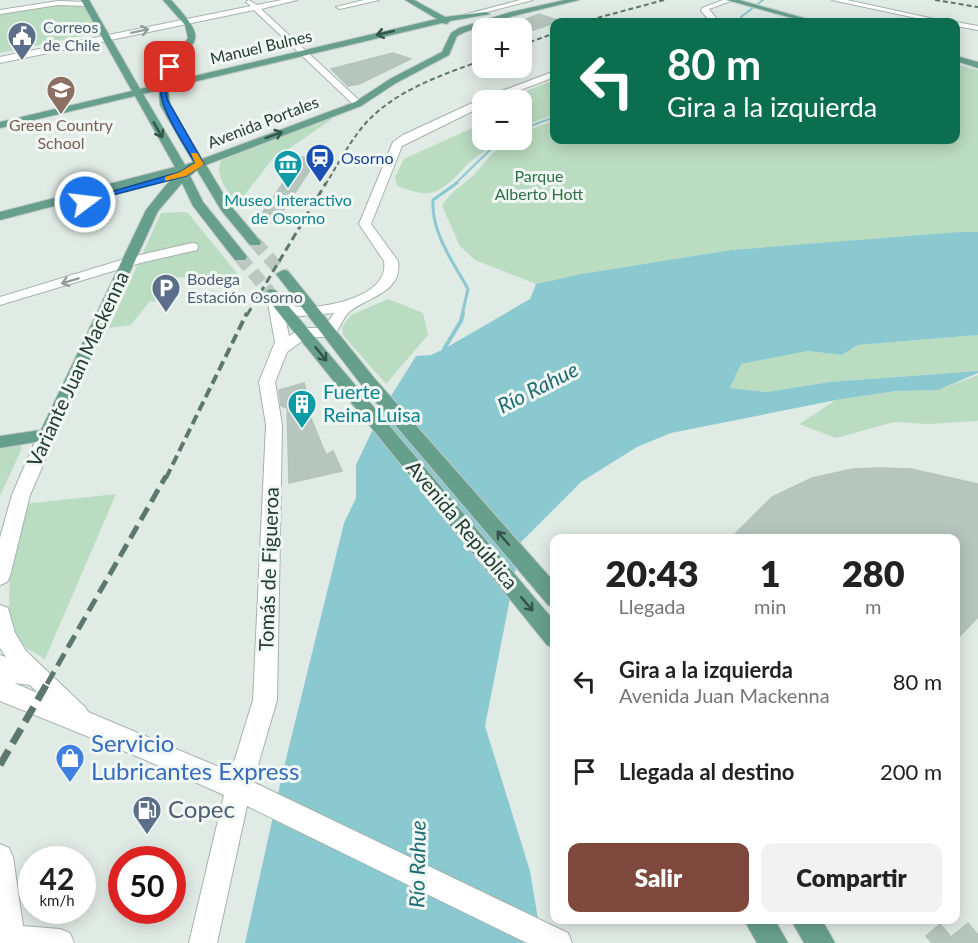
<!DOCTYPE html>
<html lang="es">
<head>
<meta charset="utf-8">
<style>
	:root { --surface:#fff; --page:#f2f2f2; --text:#222; --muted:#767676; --accent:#7e483c }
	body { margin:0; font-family:Lato,sans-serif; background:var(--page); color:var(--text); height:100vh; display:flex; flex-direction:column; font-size:22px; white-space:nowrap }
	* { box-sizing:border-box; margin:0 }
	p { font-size:20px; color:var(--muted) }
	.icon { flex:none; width:33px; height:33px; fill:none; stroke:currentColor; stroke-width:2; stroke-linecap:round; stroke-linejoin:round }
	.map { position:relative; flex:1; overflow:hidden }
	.panel { position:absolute; left:550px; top:534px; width:410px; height:390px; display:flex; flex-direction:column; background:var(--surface); border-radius:12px; box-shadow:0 3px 15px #0003 }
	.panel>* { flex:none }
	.hud { position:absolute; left:550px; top:18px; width:410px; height:126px; border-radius:12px; box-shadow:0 3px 15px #0003; background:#0b6e4f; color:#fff; overflow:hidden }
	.tools { position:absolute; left:472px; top:18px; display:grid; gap:12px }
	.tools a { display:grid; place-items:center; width:60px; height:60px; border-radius:12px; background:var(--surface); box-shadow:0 3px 15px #0003; font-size:30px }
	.speed { position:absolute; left:18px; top:846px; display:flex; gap:12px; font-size:30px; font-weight:700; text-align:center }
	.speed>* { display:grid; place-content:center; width:78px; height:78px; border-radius:50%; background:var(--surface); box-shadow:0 3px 15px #0003; line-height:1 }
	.speed small { font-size:15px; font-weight:400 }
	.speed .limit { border:9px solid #d22; background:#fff; color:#111 }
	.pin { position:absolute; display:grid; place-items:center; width:51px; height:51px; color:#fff; margin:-26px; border-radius:12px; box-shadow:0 3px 9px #0006 }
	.me { position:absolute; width:66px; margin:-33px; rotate:75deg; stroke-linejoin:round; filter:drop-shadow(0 0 4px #0008) }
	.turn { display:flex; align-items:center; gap:21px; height:126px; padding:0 18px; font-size:27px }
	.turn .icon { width:78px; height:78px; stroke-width:2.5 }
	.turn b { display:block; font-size:42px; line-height:51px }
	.eta { display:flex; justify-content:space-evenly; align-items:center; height:102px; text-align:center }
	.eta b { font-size:36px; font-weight:800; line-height:42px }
	.cta { display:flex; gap:12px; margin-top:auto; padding:12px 18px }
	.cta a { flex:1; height:69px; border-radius:12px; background:var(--accent); color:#fff; font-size:24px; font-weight:800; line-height:69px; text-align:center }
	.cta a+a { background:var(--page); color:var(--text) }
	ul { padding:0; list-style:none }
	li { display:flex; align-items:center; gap:18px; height:90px; padding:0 18px }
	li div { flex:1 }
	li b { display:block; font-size:22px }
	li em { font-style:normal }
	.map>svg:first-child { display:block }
</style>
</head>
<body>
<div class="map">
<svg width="978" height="943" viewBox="0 0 978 943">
	<rect width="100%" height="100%" fill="#e1ebe6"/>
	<g fill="#badcc1">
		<path d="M59,3L83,4L97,28L79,37L0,53V13Z"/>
		<path d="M956,64L978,70V232L731,250L581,274L536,284L475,260L460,246L442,206C449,194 457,189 468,180C486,165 495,140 522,140V133L555,120V140H956Z"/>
		<path d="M555,80V114L522,127V102L528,90Z"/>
		<path d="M330,118L332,119L287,150L277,153L237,205C230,194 212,173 222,160Z"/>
		<path d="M483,123V140H500C490,147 480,154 470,162C458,173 447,190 429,193C419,194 406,189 397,186L395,177L404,159Z"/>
		<path d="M182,212L188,213L240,277L236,283L178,277L159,302L150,301L131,325L109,328L161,213Z"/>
		<path d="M388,299L423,313L428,335L386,384L343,335L342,327L351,315Z"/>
		<path d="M978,335V371L829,382L767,392L730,388L741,364L808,351L842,355L858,345Z"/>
		<path d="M978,375V421L928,424L894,422L836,438L799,424L836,400L896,391L938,390Z"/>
		<path d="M17,441L22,448L0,496V444Z"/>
		<path d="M116,494L45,659L26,648L13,635L9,615L10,555L25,504Z"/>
	</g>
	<path fill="#8ac9cf" d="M961,232H978V335L858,345L842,355L808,351L741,364L730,388L767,392L829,382L978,371V373L938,390L896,391L836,400L671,433L637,447L581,482L521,542L485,726L530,871L542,943H245L283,771L344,523L356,498V465L381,412L416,356L431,355L444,349L530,299L536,284L581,274L731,250Z"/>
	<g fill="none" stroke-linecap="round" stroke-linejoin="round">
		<g stroke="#8ac9cf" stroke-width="2">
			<path d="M743,22L741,17L763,0"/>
			<path d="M522,129L555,117"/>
			<path d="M454,185L496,144L506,140"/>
		</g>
		<path stroke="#8ac9cf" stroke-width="3" d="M457,183L433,200C431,232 453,262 468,289L462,315"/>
		<path stroke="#8ac9cf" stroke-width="4" d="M444,349L461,321L463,313"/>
	</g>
	<g fill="#b6c6bf" stroke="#b4c4bc" stroke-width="1.5">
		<path d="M539,14L560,21L522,34V21Z"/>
		<path d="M393,53L411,59L359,84L348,86L331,69Z"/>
		<path d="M301,157L318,158L275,223L256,222Z"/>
		<path d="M304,383L308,399H303L326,455L333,451L342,471L289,483L287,408L281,406L279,390Z"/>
		<path d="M879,468L911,469L978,484V617L956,640V538H731L772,497L812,478L853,469Z"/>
		<path d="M968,923L978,935V943H932L926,936L940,924L951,937Z"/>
	</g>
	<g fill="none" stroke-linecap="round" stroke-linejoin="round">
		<g stroke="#bbc8c2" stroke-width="13" stroke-dasharray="13 7" stroke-linecap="butt">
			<path d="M255,242L283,274"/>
			<path d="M240,257L270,293"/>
		</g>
		<g stroke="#a4b3ad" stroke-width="2">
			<g id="minor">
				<path d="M249,0L257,5L282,0H297L261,9L361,102V106H355L254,10L0,63V57L251,6L246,2Z"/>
				<path d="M364,0H379L340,9L336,7Z"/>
				<path d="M520,0H533L460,19L456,17Z"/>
				<path d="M723,0L731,1L709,9L719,22H711L701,11L702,8Z"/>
				<path d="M832,0H847L948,22H935Z"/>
				<path d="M58,1L87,2L91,4L87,6L58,5L0,14V10Z"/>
				<path d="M953,22H956L978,26V30L956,26V22Z"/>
				<path d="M555,71V77L493,100H483V106L402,146L371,224L398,261C403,293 367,297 349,312C343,318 339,329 334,336L306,338L287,352L275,382L282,425L277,700L253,782L568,933L572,943H527L247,806L217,943H189L224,795L141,758L0,701V655L6,657L0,648V605L8,608L15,633L26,651L86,708L88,712L231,772L253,700L266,425L259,382L275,342L267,298L274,294C284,296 288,305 298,307C324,309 390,297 384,261L359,224L393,142L403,135L483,98ZM284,312L300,316L334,313L324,328H303L289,336ZM14,683L30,685L38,693Z"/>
				<path d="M192,243L197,244L198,247L197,250L140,263L0,305V297L131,257Z"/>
				<path d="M47,429L53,431L56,435L30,495L10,576L7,582L0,585V538L12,495L38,435L41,431Z"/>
				<path d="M0,844L9,848L13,857L23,926L60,929L70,933L74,943H0Z"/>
			</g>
		</g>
		<g stroke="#c1c8c6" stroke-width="2">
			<g id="major">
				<path d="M81,0H89L140,89L160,84L166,70L188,38L185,25L163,0H171C219,52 184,35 169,82L437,19L405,0H414L445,17L486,12L490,14L450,21L447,24L442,23L168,88L170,105L202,159L355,102L390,79L442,52L451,33L459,28L511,12L565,0H579L513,16L465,32L457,36L449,55L396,83L361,106L206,165L230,205L261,242L260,245H250L221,210L197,170L190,176L203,202L245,254L247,257L245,260H235L193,206L182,183L158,211L53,439L0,448V436L41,430L146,210L166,185L178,174L0,220V212L175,167L135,96L0,128V122L132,91ZM159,90L160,105L193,162L185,165L143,94Z"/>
				<path d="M727,0H739L818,22H807Z"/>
				<path d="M956,56L978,62V68L956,61Z"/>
				<path d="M283,270L288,271L375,379L555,583V607L548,605L363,387L276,274Z"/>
				<path d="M270,289L275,290L555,622V648L547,645L265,296L263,293Z"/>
				<path d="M744,920H775L788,943H757Z"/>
				<path d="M791,920H822L835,943H804Z"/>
			</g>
		</g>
		<use href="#minor" fill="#fff" fill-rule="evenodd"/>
		<use href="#major" fill="#679f8d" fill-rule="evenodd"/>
		<g stroke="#5c776e" stroke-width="2" stroke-dasharray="5 3" stroke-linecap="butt">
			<path d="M935,0L978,7"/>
			<path d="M582,22L664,0"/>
			<path d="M522,45L555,33"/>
			<path d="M325,185C336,168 345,150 357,134C386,93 439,76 483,60"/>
		</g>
		<path stroke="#5c776e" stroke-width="3" stroke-dasharray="8 4.5" stroke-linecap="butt" d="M247,315L326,183"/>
		<path stroke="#5c776e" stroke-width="4" stroke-dasharray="10 5" stroke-linecap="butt" d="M166,478L247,313"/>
		<path stroke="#5c776e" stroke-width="5" stroke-dasharray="14 7" stroke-linecap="butt" d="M47,684L166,476"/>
		<path stroke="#5c776e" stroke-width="7" stroke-dasharray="17 8" stroke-linecap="butt" d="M0,765L48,682"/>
	</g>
	<defs><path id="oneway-shaft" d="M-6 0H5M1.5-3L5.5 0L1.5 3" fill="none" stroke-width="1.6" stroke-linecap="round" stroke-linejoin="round" transform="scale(1.5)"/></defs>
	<g stroke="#909d99">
		<use href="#oneway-shaft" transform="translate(140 31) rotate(-12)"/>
		<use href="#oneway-shaft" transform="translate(70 281) rotate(163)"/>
	</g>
	<g stroke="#33544a">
		<use href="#oneway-shaft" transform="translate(385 33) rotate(167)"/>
		<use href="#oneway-shaft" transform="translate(158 130) rotate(60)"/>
		<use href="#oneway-shaft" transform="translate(274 135) rotate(-20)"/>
		<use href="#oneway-shaft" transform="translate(321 354) rotate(51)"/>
		<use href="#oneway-shaft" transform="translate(503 538) rotate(-131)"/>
		<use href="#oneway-shaft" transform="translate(527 604) rotate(50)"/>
	</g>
	<path fill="#1a73e8" stroke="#114b97" stroke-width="1.5" d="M170,65L173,67L166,86L167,99L204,164L186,176L82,203V200L180,172L195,163C183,141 141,86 170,65Z"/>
	<path fill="#f59e0b" d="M191,153H197L204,164L202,166L186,176L165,181V177L180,172L195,163Z"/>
	<defs>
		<g id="civic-pin" transform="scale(1.5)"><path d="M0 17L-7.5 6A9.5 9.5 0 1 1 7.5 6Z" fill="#5c6f8a" stroke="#f1f8f4"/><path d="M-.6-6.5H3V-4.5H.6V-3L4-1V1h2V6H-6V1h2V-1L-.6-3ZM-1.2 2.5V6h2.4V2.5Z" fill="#fff"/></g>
		<g id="school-pin" transform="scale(1.5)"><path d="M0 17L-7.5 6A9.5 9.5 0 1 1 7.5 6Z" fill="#8d6e63" stroke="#f1f8f4"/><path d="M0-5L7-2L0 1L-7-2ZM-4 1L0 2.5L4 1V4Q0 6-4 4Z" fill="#fff"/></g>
		<g id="station-pin" transform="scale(1.5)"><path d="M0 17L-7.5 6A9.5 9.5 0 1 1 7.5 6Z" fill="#1a4fb4" stroke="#f1f8f4"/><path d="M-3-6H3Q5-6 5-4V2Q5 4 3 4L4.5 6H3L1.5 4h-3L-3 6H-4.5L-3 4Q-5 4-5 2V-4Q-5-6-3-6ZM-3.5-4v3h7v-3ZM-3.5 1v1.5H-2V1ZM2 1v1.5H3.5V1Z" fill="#fff"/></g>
		<g id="museum-pin" transform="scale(1.5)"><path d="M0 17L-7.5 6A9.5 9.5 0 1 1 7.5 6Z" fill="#0f9aa8" stroke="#f1f8f4"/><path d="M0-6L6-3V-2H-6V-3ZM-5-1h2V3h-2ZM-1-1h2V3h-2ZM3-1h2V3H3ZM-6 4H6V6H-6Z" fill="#fff"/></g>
		<g id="parking-pin" transform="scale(1.5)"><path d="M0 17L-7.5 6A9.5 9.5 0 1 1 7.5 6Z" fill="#5c6f8a" stroke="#f1f8f4"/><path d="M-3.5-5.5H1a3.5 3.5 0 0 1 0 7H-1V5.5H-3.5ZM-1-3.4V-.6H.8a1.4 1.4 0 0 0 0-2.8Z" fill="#fff"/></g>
		<g id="building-pin" transform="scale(1.5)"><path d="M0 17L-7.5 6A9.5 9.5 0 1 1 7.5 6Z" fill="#0f9aa8" stroke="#f1f8f4"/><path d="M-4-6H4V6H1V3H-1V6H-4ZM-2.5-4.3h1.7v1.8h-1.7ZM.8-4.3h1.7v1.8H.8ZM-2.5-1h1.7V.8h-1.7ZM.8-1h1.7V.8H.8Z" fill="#fff"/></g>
		<g id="shop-pin" transform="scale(1.5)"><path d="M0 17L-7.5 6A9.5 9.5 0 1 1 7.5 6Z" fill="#3f7fe0" stroke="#f1f8f4"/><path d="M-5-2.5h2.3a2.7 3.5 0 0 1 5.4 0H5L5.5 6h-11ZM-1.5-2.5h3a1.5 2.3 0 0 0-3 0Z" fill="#fff"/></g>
		<g id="fuel-pin" transform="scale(1.5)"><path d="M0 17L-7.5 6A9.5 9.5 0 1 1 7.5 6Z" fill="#5c6f8a" stroke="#f1f8f4"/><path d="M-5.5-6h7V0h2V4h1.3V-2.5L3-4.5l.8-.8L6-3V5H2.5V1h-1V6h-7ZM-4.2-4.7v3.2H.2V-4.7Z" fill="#fff"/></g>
	</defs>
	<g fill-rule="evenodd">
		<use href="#civic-pin" x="22" y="36"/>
		<use href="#school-pin" x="61" y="90"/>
		<use href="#station-pin" x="320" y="158"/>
		<use href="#museum-pin" x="288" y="164"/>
		<use href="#parking-pin" x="166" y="288"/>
		<use href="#building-pin" x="302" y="404"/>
		<use href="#shop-pin" x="70" y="758"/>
		<use href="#fuel-pin" x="147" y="810"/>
	</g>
	<g text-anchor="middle" stroke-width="6" stroke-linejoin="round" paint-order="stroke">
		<g font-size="16" fill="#4e5e75" stroke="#f1f8f4" text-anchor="start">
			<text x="43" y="33">Correos<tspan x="43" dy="18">de Chile</tspan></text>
			<text x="187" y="285">Bodega<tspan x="187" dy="18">Estación Osorno</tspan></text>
		</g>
		<g font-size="16" fill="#223b33" stroke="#f1f8f4">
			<text transform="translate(261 47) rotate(-13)" y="6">Manuel Bulnes</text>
			<text transform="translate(263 122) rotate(-21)" y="6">Avenida Portales</text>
		</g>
		<g font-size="16" fill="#785e54" stroke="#f1f8f4">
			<text x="61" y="131">Green Country<tspan x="61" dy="18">School</tspan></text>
		</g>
		<g font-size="16" fill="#164399" stroke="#f1f8f4" text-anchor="start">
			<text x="341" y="164">Osorno</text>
		</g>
		<g font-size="16" fill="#2d7143" stroke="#f1f8f4">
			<text x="539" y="182">Parque<tspan x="539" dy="18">Alberto Hott</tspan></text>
		</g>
		<g font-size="16" fill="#0d838f" stroke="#f1f8f4">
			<text x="288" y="206">Museo Interactivo<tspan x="288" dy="18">de Osorno</tspan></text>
		</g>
		<g font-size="20" fill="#223b33" stroke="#f1f8f4">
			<text transform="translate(78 369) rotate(-65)" y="7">Variante Juan Mackenna</text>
			<text transform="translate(462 525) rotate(50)" y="7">Avenida República</text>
			<text transform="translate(269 569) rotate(-88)" y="7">Tomás de Figueroa</text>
		</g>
		<g font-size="20" fill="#0d838f" stroke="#f1f8f4" text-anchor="start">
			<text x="323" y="399">Fuerte<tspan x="323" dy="23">Reina Luisa</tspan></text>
		</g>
		<g font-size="21" font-style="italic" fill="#1e6d75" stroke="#f1f8f4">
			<text transform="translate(538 388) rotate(-27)" y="7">Río Rahue</text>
			<text transform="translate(418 864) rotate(-89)" y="7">Río Rahue</text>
		</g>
		<g font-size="24" fill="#366cbe" stroke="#f1f8f4" text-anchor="start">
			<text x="91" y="752">Servicio<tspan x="91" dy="28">Lubricantes Express</tspan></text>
		</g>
		<g font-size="24" fill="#4e5e75" stroke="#f1f8f4" text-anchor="start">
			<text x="168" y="818">Copec</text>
		</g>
	</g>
</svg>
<div class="tools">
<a>+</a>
<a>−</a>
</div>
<div class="speed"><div>42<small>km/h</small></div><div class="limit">50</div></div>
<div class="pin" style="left:170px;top:67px;background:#d93025"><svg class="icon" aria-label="arrive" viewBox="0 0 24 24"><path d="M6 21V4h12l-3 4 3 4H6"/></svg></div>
<svg class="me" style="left:85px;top:202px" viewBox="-20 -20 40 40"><circle r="17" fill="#1a73e8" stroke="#fff" stroke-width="3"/><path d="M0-11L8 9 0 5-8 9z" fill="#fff"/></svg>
<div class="hud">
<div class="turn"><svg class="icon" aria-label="left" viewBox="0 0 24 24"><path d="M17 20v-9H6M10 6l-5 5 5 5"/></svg><div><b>80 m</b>Gira a la izquierda</div></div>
</div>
<section class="panel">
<div class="eta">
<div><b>20:43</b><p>Llegada</p></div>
<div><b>1</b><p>min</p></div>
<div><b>280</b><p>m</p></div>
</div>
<ul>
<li><svg class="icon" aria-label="left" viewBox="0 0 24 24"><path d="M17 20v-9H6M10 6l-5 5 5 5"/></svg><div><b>Gira a la izquierda</b><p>Avenida Juan Mackenna</p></div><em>80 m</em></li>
<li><svg class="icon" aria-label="arrive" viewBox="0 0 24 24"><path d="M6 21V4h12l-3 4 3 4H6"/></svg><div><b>Llegada al destino</b></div><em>200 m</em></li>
</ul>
<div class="cta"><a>Salir</a><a>Compartir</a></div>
</section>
</div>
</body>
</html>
